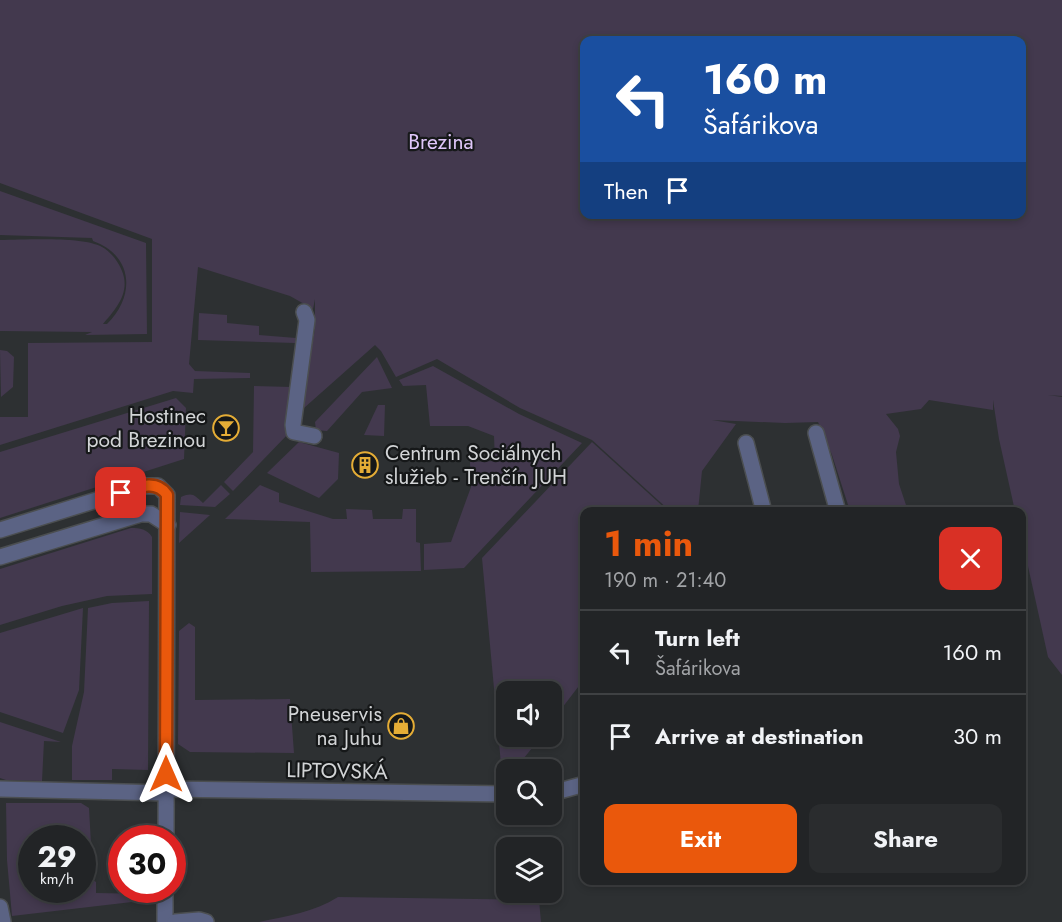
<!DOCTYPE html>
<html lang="en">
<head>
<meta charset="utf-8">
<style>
	:root { --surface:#222426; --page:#2a2c2e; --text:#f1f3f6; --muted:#a2a4a7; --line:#3f4143; --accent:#ea580c }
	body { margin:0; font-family:Jost,sans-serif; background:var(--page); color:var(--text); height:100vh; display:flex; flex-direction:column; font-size:22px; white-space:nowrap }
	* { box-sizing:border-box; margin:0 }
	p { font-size:20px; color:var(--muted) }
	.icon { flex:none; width:33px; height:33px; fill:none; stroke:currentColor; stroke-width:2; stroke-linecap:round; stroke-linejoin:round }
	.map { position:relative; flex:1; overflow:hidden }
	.sheet { position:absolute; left:580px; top:507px; width:446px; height:378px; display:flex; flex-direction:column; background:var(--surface); border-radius:12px; box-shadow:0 3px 9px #0003,0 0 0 2px var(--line) }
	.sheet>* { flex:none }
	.guide { position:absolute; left:580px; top:36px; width:446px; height:183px; border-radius:12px; box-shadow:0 3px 9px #0003,0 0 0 2px var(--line); background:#1a4fa0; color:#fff; overflow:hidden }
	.fabs { position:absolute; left:496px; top:681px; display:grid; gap:12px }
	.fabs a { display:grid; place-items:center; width:66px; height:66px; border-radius:12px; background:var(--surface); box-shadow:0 3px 9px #0003,0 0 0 2px var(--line); font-size:30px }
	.speed { position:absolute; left:18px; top:825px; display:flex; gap:12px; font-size:30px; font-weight:700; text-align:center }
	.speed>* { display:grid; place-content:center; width:78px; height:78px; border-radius:50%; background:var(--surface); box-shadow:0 3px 9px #0003,0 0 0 2px var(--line); line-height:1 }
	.speed small { font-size:15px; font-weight:400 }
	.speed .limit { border:9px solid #d22; background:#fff; color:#111 }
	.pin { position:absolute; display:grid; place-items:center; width:51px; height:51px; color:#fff; margin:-26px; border-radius:12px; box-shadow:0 3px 9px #0006 }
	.me { position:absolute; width:66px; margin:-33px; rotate:0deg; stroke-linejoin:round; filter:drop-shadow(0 0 4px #0008) }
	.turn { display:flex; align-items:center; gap:21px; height:126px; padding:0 24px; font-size:27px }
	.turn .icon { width:78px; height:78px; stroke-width:2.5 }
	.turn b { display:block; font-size:42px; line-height:51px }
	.then { display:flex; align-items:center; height:57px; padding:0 24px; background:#0003; gap:12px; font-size:22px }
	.round { display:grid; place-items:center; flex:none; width:63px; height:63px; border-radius:12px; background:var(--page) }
	.headline { display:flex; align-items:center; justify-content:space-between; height:102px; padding:0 24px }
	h1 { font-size:36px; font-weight:700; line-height:45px; color:var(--accent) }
	.primary-button { display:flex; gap:12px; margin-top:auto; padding:12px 24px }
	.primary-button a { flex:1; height:69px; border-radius:12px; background:var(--accent); color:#fff; font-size:24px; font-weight:700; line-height:69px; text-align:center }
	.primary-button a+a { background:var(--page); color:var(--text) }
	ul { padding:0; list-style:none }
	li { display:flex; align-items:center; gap:18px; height:84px; padding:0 24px; border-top:2px solid var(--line) }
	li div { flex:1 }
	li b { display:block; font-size:22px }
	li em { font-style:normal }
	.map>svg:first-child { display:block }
</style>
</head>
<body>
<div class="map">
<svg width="1062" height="922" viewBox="0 0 1062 922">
	<rect width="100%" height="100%" fill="#2d3032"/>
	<g fill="#43394e" fill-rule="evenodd">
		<path d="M0,0H1062V396L1048,395L1062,397V675L1048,657L1022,539V512L1015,511L999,439L993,400V410L929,400L921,409L886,414L898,429L900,436L896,452L899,484L908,511H850L832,455L818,422L785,423L712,420L736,424L702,471L698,511H670L592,440L520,408L437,359L396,377L381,351L375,345L304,408L303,398L315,329V299L313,309L290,296L198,267L189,364L195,371L250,373V378L194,379L193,393L173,391L0,445V417H28V343L152,342V239L0,183ZM585,40H1022V214H585Z"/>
		<path d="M0,191L146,243L147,334L85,335L92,332L0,331V240C25,240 82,236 102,247C111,252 118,261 122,271C131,293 115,310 103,324H107C136,296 133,255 93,241L92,238L0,235Z"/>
		<path d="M199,313L227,315V323L259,326V335L296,338L295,343L198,340Z"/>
		<path d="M0,350L7,351L14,357L13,387L1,397Z"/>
		<path d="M377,357L392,388L362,392L327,431L316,430L315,422Z"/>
		<path d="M433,366L519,414L582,443L464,568L424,570V544L451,542L471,487L470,462L495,461L494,436L468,426H430L426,385L403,386L399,380Z"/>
		<path d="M254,386L292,387L289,433L233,491L224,482L253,452Z"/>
		<path d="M176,398L186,408L184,459L0,518V452Z"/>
		<path d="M378,405H385L384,436L364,435Z"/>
		<path d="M299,442L339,453L338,479L319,498L267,473Z"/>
		<path d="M592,442L668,511L585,512V678L552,721V692H507V736L541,737L515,769L507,770V781L503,786L482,558Z"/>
		<path d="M221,485L230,494L215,507L180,505L181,497C193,492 194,495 203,503Z"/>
		<path d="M260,485L279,493V502L333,519H347L346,509L372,510L373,519H402L403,509H416V542L420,543L421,571L311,572L310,522L225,519Z"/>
		<path d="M180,512L210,515L179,543Z"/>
		<path d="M131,528C140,528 147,529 152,537V594L107,596L62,606L0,625V569Z"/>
		<path d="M149,601L148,770L112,769V780H72V746L84,692L88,608L112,603Z"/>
		<path d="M83,608L79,690L63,733L0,712V633Z"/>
		<path d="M189,623L195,627V700L290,699L294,753L190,752L178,744L179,631Z"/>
		<path d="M0,722L61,742L44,741L42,781L6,780L0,778Z"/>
		<path d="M6,803H81L89,808L93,880L96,882V893L149,894V900L12,916L7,860ZM82,838V890H32V838Z"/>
		<path d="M338,897L539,900L541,922H259C287,916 314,912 338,897Z"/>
	</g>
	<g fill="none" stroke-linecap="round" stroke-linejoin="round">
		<g stroke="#4b4e50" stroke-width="18">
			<g id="minor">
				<path d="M304,312L307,320L293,425L294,432L314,436"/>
				<path d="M816,433L838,512"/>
				<path d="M746,443L764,512"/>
				<path d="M0,530L142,486H158L167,495L166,838"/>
				<path d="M0,557L141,514H151L168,525"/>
				<path d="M0,789L166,793"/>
				<path d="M166,789L507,794"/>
				<path d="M552,793L585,784"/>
				<path d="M0,907L3,922"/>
				<path d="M165,922V890"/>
				<path d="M175,922L199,920L206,922"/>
			</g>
		</g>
		<use href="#minor" stroke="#5b6384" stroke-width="15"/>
	</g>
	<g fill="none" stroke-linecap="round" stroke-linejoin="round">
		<g stroke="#983908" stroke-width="15">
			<path id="route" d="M121,493C136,488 156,478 167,495L166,774"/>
		</g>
		<use href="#route" stroke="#ea580c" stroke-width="10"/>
	</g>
	<defs>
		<g id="bar-ring" transform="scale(1.35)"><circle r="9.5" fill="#161819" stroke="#e5ad36" stroke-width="1.5"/><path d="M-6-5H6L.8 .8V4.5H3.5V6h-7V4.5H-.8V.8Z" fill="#e5ad36"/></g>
		<g id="building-ring" transform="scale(1.35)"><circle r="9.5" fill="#161819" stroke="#e5ad36" stroke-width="1.5"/><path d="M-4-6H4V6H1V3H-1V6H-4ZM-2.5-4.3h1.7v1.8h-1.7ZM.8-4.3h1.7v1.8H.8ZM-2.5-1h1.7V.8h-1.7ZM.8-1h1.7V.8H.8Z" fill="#e5ad36"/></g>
		<g id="shop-ring" transform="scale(1.35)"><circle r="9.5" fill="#161819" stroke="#e5ad36" stroke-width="1.5"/><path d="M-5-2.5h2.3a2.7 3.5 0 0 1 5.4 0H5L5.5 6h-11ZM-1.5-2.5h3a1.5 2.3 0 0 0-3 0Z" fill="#e5ad36"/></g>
	</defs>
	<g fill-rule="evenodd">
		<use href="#bar-ring" x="226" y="428"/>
		<use href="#building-ring" x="365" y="465"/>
		<use href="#shop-ring" x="401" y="726"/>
	</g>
	<g text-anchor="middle" stroke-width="4.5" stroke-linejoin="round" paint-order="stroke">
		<g font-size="21" fill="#e0c7fa" stroke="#161819">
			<text x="441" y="149">Brezina</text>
		</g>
		<g font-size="21" fill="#d2d4d6" stroke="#161819" text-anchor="end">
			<text x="206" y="423">Hostinec<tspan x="206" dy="24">pod Brezinou</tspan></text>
			<text x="385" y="460" text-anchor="start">Centrum Sociálnych<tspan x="385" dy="24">služieb - Trenčín JUH</tspan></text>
			<text x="382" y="721">Pneuservis<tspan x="382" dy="24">na Juhu</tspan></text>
		</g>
		<g font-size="21" fill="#d2d4d6" stroke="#161819">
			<text transform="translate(337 771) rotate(1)" y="7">LIPTOVSKÁ</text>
		</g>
	</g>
</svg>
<div class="fabs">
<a><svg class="icon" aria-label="sound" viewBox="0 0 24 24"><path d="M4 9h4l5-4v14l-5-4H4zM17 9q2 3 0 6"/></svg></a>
<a><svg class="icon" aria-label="search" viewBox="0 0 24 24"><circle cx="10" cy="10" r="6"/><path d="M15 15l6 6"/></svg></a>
<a><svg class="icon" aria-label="layers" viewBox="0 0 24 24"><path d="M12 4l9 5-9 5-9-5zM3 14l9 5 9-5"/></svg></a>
</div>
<div class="speed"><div>29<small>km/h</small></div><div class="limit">30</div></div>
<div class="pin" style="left:121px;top:493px;background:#d93025"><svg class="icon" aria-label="arrive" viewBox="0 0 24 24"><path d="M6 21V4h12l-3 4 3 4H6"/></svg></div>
<svg class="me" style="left:166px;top:774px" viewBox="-20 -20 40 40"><path d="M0-17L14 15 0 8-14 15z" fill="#ea580c" stroke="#fff" stroke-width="4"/></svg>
<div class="guide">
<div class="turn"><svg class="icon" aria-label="left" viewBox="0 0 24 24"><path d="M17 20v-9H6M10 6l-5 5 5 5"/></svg><div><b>160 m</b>Šafárikova</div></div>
<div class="then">Then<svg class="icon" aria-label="arrive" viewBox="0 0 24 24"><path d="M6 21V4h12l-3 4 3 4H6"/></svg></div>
</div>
<section class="sheet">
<div class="headline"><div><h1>1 min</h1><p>190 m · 21:40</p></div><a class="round" style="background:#d93025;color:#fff"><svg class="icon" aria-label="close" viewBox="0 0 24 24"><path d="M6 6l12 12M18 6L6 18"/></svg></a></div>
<ul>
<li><svg class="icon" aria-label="left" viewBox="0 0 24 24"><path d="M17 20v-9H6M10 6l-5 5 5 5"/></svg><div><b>Turn left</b><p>Šafárikova</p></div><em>160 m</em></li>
<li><svg class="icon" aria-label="arrive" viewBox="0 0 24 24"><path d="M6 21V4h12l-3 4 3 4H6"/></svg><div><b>Arrive at destination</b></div><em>30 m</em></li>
</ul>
<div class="primary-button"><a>Exit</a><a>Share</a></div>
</section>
</div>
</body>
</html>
